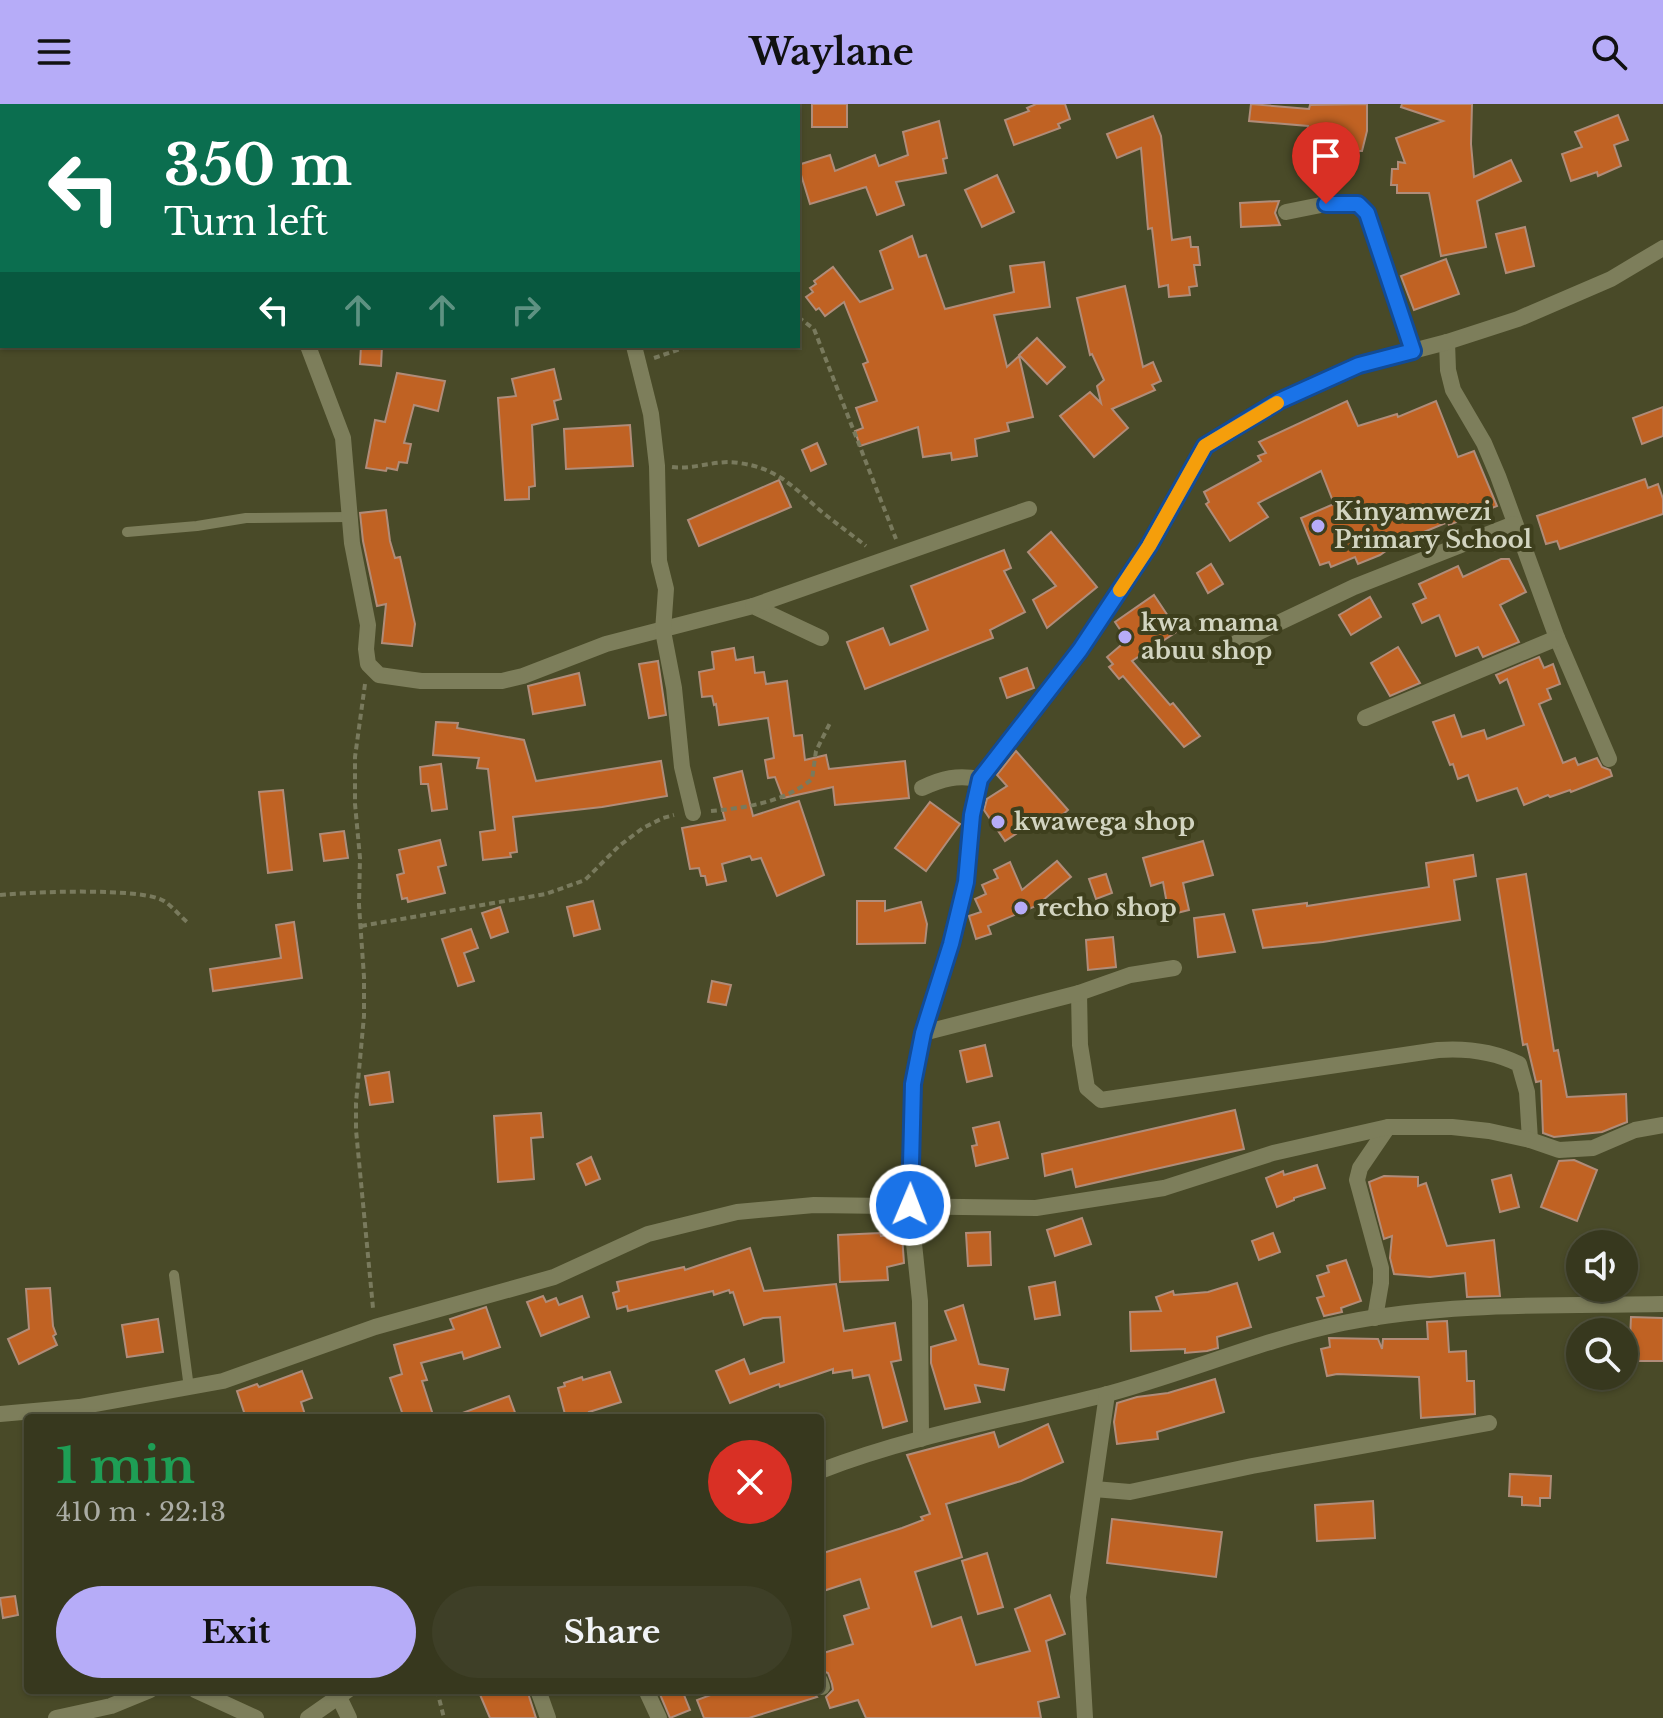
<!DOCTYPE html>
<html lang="en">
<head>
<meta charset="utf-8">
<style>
	:root { --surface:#37381e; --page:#3e3f27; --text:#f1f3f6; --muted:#aaaca4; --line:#51523c; --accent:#b6acf8 }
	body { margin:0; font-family:"Libre Baskerville",serif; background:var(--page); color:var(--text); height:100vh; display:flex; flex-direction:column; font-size:30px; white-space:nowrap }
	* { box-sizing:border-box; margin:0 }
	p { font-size:26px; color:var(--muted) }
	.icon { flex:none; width:44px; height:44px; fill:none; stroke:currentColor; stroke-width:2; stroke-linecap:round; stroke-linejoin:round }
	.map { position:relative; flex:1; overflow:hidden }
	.drawer { position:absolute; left:24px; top:1310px; width:800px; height:280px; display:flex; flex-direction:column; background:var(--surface); border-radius:8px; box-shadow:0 2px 6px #0004,0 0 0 2px var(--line) }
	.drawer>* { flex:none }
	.guide { position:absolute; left:0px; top:0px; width:800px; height:244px; box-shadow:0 2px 6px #0004,0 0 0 2px var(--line); background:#0b6e4f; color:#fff; overflow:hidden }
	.fabs { position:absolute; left:1566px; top:1126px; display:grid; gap:16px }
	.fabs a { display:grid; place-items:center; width:72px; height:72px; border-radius:50%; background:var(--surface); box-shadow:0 2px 6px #0004,0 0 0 2px var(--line); font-size:40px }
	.pin { position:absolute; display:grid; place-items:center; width:68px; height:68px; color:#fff; margin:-82px -34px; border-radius:50% 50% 50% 0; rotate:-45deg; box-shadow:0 0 8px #0007 }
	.pin .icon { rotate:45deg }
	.me { position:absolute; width:88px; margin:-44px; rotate:1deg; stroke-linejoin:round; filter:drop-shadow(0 0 6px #0008) }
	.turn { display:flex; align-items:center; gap:28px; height:168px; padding:0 32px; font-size:36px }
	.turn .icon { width:104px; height:104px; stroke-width:2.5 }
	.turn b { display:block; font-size:56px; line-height:68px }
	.lanes { display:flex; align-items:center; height:76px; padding:0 32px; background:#0003; justify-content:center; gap:40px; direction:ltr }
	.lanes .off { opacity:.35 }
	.round { display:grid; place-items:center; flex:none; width:84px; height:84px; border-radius:42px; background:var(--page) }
	.headline { display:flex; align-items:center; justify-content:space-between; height:136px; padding:0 32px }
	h1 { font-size:48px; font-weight:700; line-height:60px; color:#1e9e55 }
	.action { display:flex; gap:16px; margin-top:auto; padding:16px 32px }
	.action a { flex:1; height:92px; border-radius:48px; background:var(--accent); color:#111; font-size:32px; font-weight:700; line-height:92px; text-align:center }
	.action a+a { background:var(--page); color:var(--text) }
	header { display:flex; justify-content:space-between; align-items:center; height:104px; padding:0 32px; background:var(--accent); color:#111; font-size:36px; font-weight:700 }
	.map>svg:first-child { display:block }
</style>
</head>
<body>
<header><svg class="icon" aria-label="menu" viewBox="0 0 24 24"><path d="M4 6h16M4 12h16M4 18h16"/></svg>Waylane<svg class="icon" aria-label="search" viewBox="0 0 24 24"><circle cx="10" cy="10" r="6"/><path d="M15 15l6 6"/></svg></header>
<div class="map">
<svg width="1663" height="1614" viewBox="0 0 1663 1614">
	<rect width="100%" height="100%" fill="#494a28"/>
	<g fill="#c06223" stroke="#b08c79" stroke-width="2">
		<rect x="812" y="0" width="35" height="23"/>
		<path d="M1036,0H1065L1070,15L1058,20L1060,24L1014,41L1005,16L1029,7L1027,4Z"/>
		<path d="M1251,0L1309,5L1310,1L1367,0V27L1362,47H1306L1308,22L1249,17Z"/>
		<path d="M1402,0H1472L1471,40L1474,73L1511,56L1521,77L1477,97L1486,143L1441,152L1429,89H1397V81H1391L1392,65H1398V58L1405,59L1396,34L1443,17L1401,3Z"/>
		<path d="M1618,11L1628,36L1614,41L1621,62L1598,72L1597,68L1571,77L1562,50L1582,43L1575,28Z"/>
		<path d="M1153,12L1161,32L1172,136L1190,133L1191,143H1198L1200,161H1194L1197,182L1189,183L1190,191L1169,193L1168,181L1159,183L1152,124L1148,125L1141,44L1117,54L1107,30Z"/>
		<path d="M939,17L947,54L943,55L946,69L896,78L904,101L877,111L866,83L810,100L798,61L830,51L835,67L875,51L879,62L908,51L903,28Z"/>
		<path d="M997,71L1014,108L982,123L965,86Z"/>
		<path d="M1279,97L1275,109L1280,121L1241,123L1240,99Z"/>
		<path d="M1525,123L1534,162L1506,169L1496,130Z"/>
		<path d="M912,132L919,153L926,151L945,205L1014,188L1010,162L1044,158L1050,203L994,211L1007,263L1019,252L1033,313L1007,319L1009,327L975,335L977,352L952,356L951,349L923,353L918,323L860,342L855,327L863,324L856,304L877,297L863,260L868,258L844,198L825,212L819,204L816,206L806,193L813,188L810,184L816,180L814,177L833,163L860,198L893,185L880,147Z"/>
		<path d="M1446,155L1459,190L1414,206L1401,172Z"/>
		<path d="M1125,182L1143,263L1153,258L1161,277L1152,281L1155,286L1112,305L1128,324L1094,353L1060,312L1090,288L1101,299L1097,282L1104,276L1092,250L1090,251L1077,194Z"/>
		<path d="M1037,234L1065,263L1047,280L1019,251Z"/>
		<path d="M361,242H382L381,262L360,260Z"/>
		<path d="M554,265L561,295L554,297L558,315L532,321L535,382L529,383V395L505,396L498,294L516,292L512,275Z"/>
		<path d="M397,269L445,277L438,307L414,301L404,339L411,340L407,359L399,358L397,366L387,364L386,367L366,364L375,316L385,318Z"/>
		<path d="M1347,297L1358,322L1397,310L1398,313L1436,297L1458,353L1474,347L1497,402L1449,421L1448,418L1397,439L1380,451L1358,460L1355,453L1331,463L1329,458L1320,461L1301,414L1334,400L1321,367L1258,399L1268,413L1230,437L1206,400L1209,398L1204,388L1261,357L1258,352L1266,349L1259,338Z"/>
		<path d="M1663,303V332L1642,340L1633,314Z"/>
		<path d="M630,321L633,362L566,365L564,325Z"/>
		<path d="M817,339L826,360L811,367L802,346Z"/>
		<path d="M1645,375L1648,384L1658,380L1663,395V410L1560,445L1557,437L1546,440L1537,412Z"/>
		<path d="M779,376L791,403L699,442L688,416Z"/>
		<path d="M386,406L390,437L395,454L400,453L415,520L412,542L382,539L386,500L377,502L363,437L360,409Z"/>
		<path d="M1051,428L1097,483L1047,524L1033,496L1056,482L1028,448Z"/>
		<path d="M1004,446L1011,464L1004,467L1025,508L990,526L993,534L865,585L847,538L883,524L890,541L928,526L911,482Z"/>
		<path d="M1501,455H1509L1526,488L1500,501L1519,538L1483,553L1478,543L1456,552L1439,511L1422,519L1413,500L1426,494L1419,480L1458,462L1463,473Z"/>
		<path d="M1211,460L1223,480L1208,489L1197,469Z"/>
		<path d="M1154,491L1178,527L1132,557L1170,601L1173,599L1200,632L1184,643L1123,572L1119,575L1109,563L1113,560L1107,553L1127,536L1115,518Z"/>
		<path d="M1370,493L1381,513L1351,531L1339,511Z"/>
		<path d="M1398,543L1420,579L1390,592L1371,559Z"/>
		<path d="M734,544L736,556L753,553L755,569L764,568L766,580L787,577L794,632L802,631L805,656L826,651L829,665L905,657L909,694L835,701L833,683L783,694L775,673L768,674L765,656L774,654L768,614L719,621L716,600L714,601L712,592L702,593L699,568L714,565L712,548Z"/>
		<path d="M1539,553L1544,564L1553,560L1560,580L1547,585L1551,595L1539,600L1563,659L1575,654L1578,661L1597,654L1602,663L1610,666L1612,672L1571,688L1570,686L1550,693L1548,691L1524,701L1517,684L1477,697L1468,671L1458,675L1453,660L1450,661L1433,618L1454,611L1462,633L1484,626L1487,635L1524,621L1507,575L1500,579L1496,571Z"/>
		<path d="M658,557L666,611L649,614L639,560Z"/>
		<path d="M1027,564L1034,584L1007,594L1000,574Z"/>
		<path d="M579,569L585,601L533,610L528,582Z"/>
		<path d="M436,618L458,619L457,624L524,636L536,677L661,657L667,692L602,703L513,713L517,748L510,749L511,753L483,756L480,728L495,726L488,665L477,664L479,654L433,651Z"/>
		<path d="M1016,647L1068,706L1045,726L1037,716L1005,737L984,706L987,695L1007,682L997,671Z"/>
		<path d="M441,660L447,705L432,707L428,680H421L420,663Z"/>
		<path d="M742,667L753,712L799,697L824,771L777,792L761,754L752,756L750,752L722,760L726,777L707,781L705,772H701L699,764L690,765L682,724L725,716L714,674Z"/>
		<path d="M283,686L292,766L268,769L259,688Z"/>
		<path d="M930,698L960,720L926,767L895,744Z"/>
		<path d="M344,727L348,754L324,757L320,730Z"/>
		<path d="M440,736L446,761L438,763L445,789L408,798L407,794L402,795L397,771L404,769L399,746Z"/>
		<path d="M1203,737L1213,771L1183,779L1189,806L1169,811L1163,778L1151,782L1143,754Z"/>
		<path d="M1473,751L1476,772L1454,776L1460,816L1323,838L1263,844L1253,806L1307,799V802L1429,783L1426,759Z"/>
		<path d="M1057,757L1071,773L1036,802L988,822L991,830L976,835L969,812L981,808L975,795L986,790L982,781L998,774L994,766L1010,758L1022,786Z"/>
		<path d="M1106,770L1112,789L1096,795L1089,775Z"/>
		<path d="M1526,770L1554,947L1558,946L1567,993L1626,990L1627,1018L1602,1028L1554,1033L1543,1029L1541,977L1536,978L1527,940L1523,941L1497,775Z"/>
		<path d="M593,797L600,825L574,832L567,803Z"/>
		<path d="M857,797H885V807L921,798L927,820L925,839L857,840Z"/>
		<path d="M500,803L508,828L491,834L482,809Z"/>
		<path d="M1224,810L1235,848L1198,853L1194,814Z"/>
		<path d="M294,818L302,874L213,887L210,865L281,854L276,821Z"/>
		<path d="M471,825L478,844L464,849L474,877L458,882L442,835Z"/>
		<path d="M1113,833L1116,863L1088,866L1086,836Z"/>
		<path d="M712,877L731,881L726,901L708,898Z"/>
		<path d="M985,941L992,972L967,978L960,947Z"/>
		<path d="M389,968L393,998L370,1001L365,972Z"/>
		<path d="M1235,1006L1244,1045L1076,1083L1072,1065L1045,1072L1042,1050Z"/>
		<path d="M541,1009L543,1033L531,1034L534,1075L498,1078L494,1012Z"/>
		<path d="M999,1018L1008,1054L976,1062L972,1042L977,1041L973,1024Z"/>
		<path d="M591,1053L600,1075L586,1081L577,1060Z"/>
		<path d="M1574,1056L1597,1066L1577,1117L1541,1103L1559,1057Z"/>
		<path d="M1317,1061L1325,1084L1294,1094V1096L1277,1103L1266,1074L1283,1067L1284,1071Z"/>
		<path d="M1511,1071L1519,1103L1500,1108L1492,1076Z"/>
		<path d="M1384,1072L1418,1073V1082L1426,1079L1447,1142L1494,1136L1500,1192L1467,1193L1465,1169L1430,1173L1394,1170L1390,1154L1392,1132L1384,1135L1369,1078Z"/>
		<path d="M1082,1114L1091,1140L1055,1152L1047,1126Z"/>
		<path d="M990,1128L991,1161L968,1162L966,1129Z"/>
		<path d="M880,1129L881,1132L902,1131L904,1159L887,1163L888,1176L840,1178L838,1131Z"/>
		<path d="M1273,1129L1280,1148L1259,1156L1252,1137Z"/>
		<path d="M750,1144L764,1187L836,1180L844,1227L895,1219L901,1256L891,1258L907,1317L883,1324L869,1271L853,1274L852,1266L833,1269V1265L780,1283L779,1280L730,1299L716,1267L744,1255L750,1270L784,1258L780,1213L763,1214L744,1221L733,1188L730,1189L729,1186L714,1191L713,1187L628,1207L627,1202L617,1205L613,1189L619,1187L617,1178L684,1163L685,1166Z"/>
		<path d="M1346,1156L1361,1197L1341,1204L1342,1208L1324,1212L1317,1194L1324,1192L1317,1172L1329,1168L1327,1162Z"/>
		<path d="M1055,1178L1060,1211L1035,1215L1029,1183Z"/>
		<path d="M1237,1179L1251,1223L1217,1233L1218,1244L1207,1247L1185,1249V1245L1131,1247L1130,1208L1161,1207L1156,1193L1173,1187L1174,1191L1208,1188Z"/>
		<path d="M50,1184L53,1222L56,1230L53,1232L57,1241L19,1260L8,1235L29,1225L26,1185Z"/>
		<path d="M543,1192L546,1198L556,1194L559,1201L582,1192L589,1213L541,1232L527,1198Z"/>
		<path d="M963,1201L979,1260L1008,1265L1004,1286L975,1281L980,1298L945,1305L931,1259V1243L956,1236L945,1207Z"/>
		<path d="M486,1203L500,1243L464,1255L462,1248L421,1259L427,1276L422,1277L434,1314H404L390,1274L402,1270L394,1241L454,1225L450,1215Z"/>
		<path d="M1631,1213L1663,1214V1257H1629Z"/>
		<path d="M158,1215L163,1248L127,1253L122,1221Z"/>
		<path d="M1447,1217L1449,1248L1466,1247L1467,1277H1474L1475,1310L1421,1314L1419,1273L1337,1270L1327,1272L1321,1245L1330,1243L1329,1234L1378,1235L1382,1245L1383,1235H1428L1427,1218Z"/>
		<path d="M302,1267L312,1294L301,1298L306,1314H246L237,1287L257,1280L259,1283Z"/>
		<path d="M610,1268L621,1298L589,1308L591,1314H566L558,1284L565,1282L564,1279L582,1273L583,1276Z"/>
		<path d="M1215,1275L1224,1308L1157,1328L1158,1335L1117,1340L1114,1318L1117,1299L1137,1293L1168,1289Z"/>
		<path d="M509,1292L517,1314H455L454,1312Z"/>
		<path d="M1048,1320L1063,1358L1021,1377L946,1400L962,1453L915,1468L932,1523L961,1513L976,1561L1030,1547L1015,1505L1050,1491L1065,1530L1046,1537L1059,1593L1038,1598L1041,1614H866L858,1596L830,1604L826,1593L833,1586L832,1580L828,1569L820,1566V1550L853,1540L844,1512L869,1504L860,1475L820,1488V1450L902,1424L923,1416L921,1413L930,1410L907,1351L994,1328L999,1343Z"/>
		<path d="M1510,1370L1551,1372L1550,1394H1540V1402L1522,1401V1393L1509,1392Z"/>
		<path d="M1373,1397L1375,1434L1317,1437L1315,1401Z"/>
		<path d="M1112,1415L1222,1428L1216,1473L1107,1459Z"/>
		<path d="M987,1449L1003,1503L978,1510L962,1457Z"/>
		<path d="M15,1492L18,1511L3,1514L0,1494Z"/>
		<path d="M478,1586H527L536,1614H490Z"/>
		<path d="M663,1586H682L690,1606L670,1614L659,1588Z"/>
		<path d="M724,1586H811L817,1593L749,1614H704L697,1596Z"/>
	</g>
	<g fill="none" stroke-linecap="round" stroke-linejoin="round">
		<g stroke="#797a5d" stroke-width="4" stroke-dasharray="6 4" stroke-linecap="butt">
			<path d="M798,213L814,225L896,435"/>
			<path d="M0,225H2"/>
			<path d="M654,254L689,242"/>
			<path d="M672,363C695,366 716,355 739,359C778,364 794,384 822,408C837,420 852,431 866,442"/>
			<path d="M365,580L355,653V700L360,754L359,801L364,873V912L356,999V1026L373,1204"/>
			<path d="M711,707C745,704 785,698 812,675L816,647L831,617"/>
			<path d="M0,791C29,788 142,783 164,797C172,802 180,812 187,818"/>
			<path d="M361,822L546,790L585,776L619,742L643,724L663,714L674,711"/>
			<path d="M437,1586L444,1614"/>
		</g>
		<g stroke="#7d7e5b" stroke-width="10">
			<path d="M127,428L197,422L246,414L349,413"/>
			<path d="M174,1171L189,1284"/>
		</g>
		<g stroke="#7d7e5b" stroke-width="16">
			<path d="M242,0V2"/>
			<path d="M1286,108L1326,100H1358L1367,109L1413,247"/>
			<path d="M1447,238L1448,266L1453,286L1484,339L1498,372L1557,534L1609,655"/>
			<path d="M308,242L343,334L352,439L368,521L366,545L368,560L379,571L421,577H502L523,572L606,540L753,502L821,534"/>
			<path d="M634,242L651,310L657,362L659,457L666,485L663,527L674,584L682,663L693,709"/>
			<path d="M753,502L1029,405"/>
			<path d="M1236,539L1354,483L1514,420"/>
			<path d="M1365,614L1557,534"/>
			<path d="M922,684C943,674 957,671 980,675"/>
			<path d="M1079,889L1080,941L1087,984L1101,996L1438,946C1466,944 1493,947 1519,960L1527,988L1530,1036"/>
			<path d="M923,929L1079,889L1130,871L1174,864"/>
			<path d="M1375,1214L1381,1179V1164L1357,1076L1360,1064L1388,1023"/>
			<path d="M0,1310L79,1303L223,1277L375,1223L554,1173L648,1130L737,1108L814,1101L1036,1104L1164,1084L1273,1049L1388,1023H1452L1489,1027L1530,1036L1559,1046L1593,1044L1635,1026L1663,1021"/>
			<path d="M921,1335L920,1197L910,1101L913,980L923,929L951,840L966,778L972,711L980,675L1080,546L1149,442L1205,342L1279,297L1359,261L1447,238L1518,215L1611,175L1663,144"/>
			<path d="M820,1367C910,1332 1007,1315 1100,1292C1182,1271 1260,1236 1343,1219C1448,1198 1557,1202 1663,1200"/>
			<path d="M1094,1385L1130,1388L1252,1362L1489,1319"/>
			<path d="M820,1577L822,1583"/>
			<path d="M195,1586L256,1614"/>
			<path d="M538,1586L548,1614"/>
			<path d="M646,1586L659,1614"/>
			<path d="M338,1591L349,1614"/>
			<path d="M56,1614L111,1602L150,1586"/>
			<path d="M308,1614L348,1586"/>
			<path d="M1085,1614L1078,1493L1107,1290"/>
		</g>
	</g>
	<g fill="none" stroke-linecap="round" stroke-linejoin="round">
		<g stroke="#114b97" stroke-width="20">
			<path id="route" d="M910,1101L913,980L923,929L951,840L966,778L972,711L980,675L1080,546L1149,442L1205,342L1279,297L1359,261L1413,247L1367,109L1358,100H1326"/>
		</g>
		<use href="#route" stroke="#1a73e8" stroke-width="14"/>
		<path stroke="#f59e0b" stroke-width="14" d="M1120,486L1149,442L1205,342L1277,299"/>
	</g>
	<g fill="#b6acf8" stroke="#3e3f1d" stroke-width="3">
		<circle cx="1318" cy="422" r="8"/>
		<circle cx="1125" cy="533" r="8"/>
		<circle cx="998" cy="718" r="8"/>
		<circle cx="1021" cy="804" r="8"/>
	</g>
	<g text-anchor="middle" stroke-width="8" stroke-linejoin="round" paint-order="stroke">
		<g font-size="24" font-weight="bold" fill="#d2d4c0" stroke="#3e3f1d" text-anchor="start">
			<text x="1334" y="416">Kinyamwezi<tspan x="1334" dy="28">Primary School</tspan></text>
			<text x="1141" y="527">kwa mama<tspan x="1141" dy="28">abuu shop</tspan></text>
			<text x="1014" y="726">kwawega shop</text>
			<text x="1037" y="812">recho shop</text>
		</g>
	</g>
</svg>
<div class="fabs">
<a><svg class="icon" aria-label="sound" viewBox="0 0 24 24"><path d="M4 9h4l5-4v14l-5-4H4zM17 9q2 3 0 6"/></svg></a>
<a><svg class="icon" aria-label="search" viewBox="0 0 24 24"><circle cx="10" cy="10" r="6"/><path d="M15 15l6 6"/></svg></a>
</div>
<div class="pin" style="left:1326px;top:100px;background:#d93025"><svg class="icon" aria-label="arrive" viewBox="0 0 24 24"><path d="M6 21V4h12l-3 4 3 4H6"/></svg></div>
<svg class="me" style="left:910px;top:1101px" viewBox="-20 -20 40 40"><circle r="17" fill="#1a73e8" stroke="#fff" stroke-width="3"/><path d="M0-11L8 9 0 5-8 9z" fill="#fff"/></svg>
<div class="guide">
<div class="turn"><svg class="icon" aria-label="left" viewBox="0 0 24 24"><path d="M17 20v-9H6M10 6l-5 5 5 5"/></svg><div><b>350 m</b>Turn left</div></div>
<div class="lanes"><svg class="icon" aria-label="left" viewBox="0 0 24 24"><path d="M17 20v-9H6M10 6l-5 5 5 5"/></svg><svg class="icon off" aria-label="ahead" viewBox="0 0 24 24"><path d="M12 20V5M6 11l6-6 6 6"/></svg><svg class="icon off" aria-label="ahead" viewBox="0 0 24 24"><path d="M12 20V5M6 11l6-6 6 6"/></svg><svg class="icon off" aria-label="right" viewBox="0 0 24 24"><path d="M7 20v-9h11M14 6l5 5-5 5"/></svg></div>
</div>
<section class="drawer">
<div class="headline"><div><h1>1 min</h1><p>410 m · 22:13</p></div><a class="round" style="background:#d93025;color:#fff"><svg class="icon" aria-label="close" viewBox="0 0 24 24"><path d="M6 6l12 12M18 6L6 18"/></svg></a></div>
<div class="action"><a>Exit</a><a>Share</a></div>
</section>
</div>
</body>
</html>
